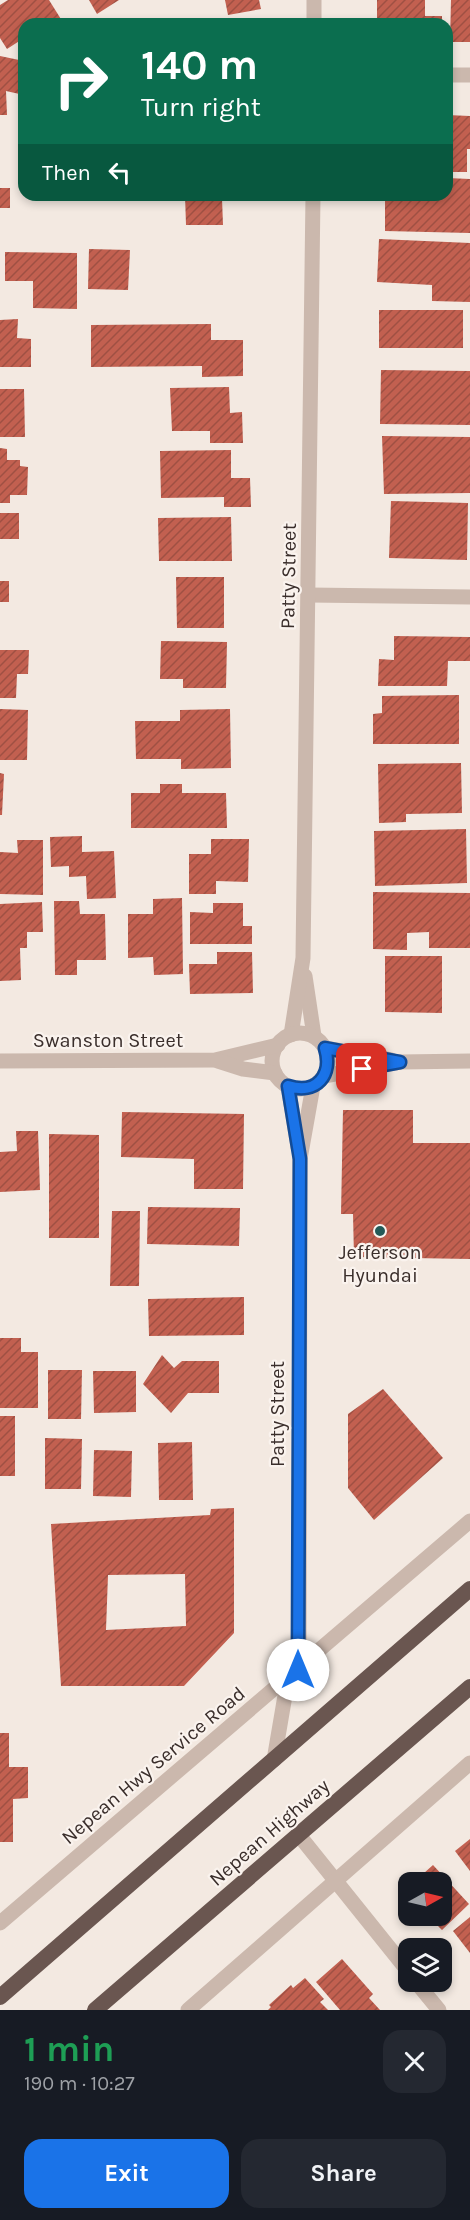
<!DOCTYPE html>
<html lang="en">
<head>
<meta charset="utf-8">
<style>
	:root { --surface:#171b24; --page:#242831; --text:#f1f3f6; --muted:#9ea1a6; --accent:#1a73e8 }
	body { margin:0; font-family:Karla,sans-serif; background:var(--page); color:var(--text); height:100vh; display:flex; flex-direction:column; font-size:22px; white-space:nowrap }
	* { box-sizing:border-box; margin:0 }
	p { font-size:20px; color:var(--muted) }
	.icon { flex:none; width:33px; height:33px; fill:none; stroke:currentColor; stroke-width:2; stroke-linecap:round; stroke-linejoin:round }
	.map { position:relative; height:2010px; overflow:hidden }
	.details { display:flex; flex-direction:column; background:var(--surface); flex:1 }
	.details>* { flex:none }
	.hud { position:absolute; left:18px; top:18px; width:435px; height:183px; border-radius:18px; box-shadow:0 3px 9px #0003; background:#0b6e4f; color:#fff; overflow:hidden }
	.needle { width:39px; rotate:82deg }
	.tools { position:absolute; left:398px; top:1872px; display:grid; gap:12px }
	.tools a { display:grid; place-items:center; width:54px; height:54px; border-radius:12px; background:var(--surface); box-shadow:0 3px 9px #0003; font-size:30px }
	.pin { position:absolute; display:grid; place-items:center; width:51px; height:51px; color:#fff; margin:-26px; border-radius:12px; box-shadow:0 3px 9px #0006 }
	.me { position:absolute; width:66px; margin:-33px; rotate:0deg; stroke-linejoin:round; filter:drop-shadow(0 0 4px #0008) }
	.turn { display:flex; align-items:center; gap:21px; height:126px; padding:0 24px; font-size:27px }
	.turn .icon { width:78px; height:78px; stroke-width:2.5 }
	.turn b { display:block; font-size:42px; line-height:51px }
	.then { display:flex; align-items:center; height:57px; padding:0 24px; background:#0003; gap:12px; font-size:22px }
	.round { display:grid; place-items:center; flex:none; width:63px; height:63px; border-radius:18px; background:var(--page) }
	.summary { display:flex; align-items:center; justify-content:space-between; height:102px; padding:0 24px }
	h1 { font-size:36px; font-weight:700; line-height:45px; color:#1e9e55 }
	.action { display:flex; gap:12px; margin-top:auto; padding:12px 24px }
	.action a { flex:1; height:69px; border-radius:18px; background:var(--accent); color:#fff; font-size:24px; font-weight:700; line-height:69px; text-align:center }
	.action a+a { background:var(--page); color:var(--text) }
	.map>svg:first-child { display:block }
</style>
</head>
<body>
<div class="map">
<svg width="470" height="2010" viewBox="0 0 470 2010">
	<defs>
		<pattern id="building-hatch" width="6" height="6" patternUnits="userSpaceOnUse" patternTransform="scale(1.5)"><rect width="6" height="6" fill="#c26050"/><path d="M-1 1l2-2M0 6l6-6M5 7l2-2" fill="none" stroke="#9f5043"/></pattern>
	</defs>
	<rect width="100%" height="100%" fill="#f3e9e1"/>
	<g fill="url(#building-hatch)" fill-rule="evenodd">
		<path d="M8,0H49L64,24H24V38L7,49L0,38V5Z"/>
		<path d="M89,0H119L97,14Z"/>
		<path d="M225,0H259L261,9L228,15Z"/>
		<path d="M377,0H425V16H442V24H377Z"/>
		<path d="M451,0H470V42H450Z"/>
		<path d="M0,56L24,61V95L6,91L7,115H0Z"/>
		<path d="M447,115L470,116V149H467V172H447Z"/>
		<path d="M447,178L470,179V233L385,231V195H447Z"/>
		<rect x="0" y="188" width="10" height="20"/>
		<path d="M185,195H241V197L222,198L223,225H186Z"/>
		<path d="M379,239L470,243V302L432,301V285L377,282Z"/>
		<path d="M89,249L130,250L128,290L88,289Z"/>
		<path d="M5,252L77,253V309L33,308V281H5Z"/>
		<rect x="379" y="310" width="84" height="38"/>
		<path d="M18,319L17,338L31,339V367H0V320Z"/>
		<path d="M211,324V340H243V376L202,377V366L91,367V325Z"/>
		<path d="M381,370L470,371V425L380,424Z"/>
		<path d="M229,387L230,413L242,412L243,443H210V431H172L170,388Z"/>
		<path d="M0,389H24L25,437H0Z"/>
		<path d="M382,436L470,437V493L384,494Z"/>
		<path d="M0,448L7,449V460H20V466L28,467L27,495H10V503H0Z"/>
		<path d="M231,450V478H250L251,507H224V497L161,498L160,451Z"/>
		<path d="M391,501L468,503L467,560L389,558Z"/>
		<rect x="0" y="513" width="19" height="26"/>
		<path d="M231,517L232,561H159L158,518Z"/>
		<path d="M176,577H224V628H177Z"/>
		<rect x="0" y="581" width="9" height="21"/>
		<path d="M394,636L470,637V661H448L447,686H378L379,659L394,660Z"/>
		<path d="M161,641L227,642L226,688H183V679H160Z"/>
		<path d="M0,650H29L28,674H17L16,698H0Z"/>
		<path d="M459,695V744H373V714L382,713V696Z"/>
		<path d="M0,709L28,710L27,760H0Z"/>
		<path d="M230,709L231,768L181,769V759H136L135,721H180V710Z"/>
		<path d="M461,763L462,813L406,814V822L379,823L378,764Z"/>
		<path d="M0,773L4,774L2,815H0Z"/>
		<path d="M160,784H182V793H226L227,828H131V793H160Z"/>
		<path d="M466,829L467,883L375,886L374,831Z"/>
		<path d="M82,836V852L114,851L116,898L87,899L86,876L69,877V866L51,867L50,837Z"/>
		<path d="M211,839H249L248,882L216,881V894H189V854H211Z"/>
		<path d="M17,840H43V895L0,894V852L18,853Z"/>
		<path d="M373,892L470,893V948H429V932L407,933V950L373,949Z"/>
		<path d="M182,898L183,974L154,975L153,957L128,958V914H153V899Z"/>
		<path d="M54,901H79L80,914H105L106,960H77V975H55Z"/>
		<path d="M42,902L43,932H27V948H20L21,980L0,981V904Z"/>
		<path d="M213,903H243V926H252V944H190V912L213,913Z"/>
		<path d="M217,952H252L253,993L190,994L189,964H217Z"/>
		<path d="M385,956H442V1013L385,1012Z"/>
		<path d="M343,1110H413V1143H470V1259L354,1257L353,1214H341Z"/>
		<path d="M122,1112L244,1114L243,1189H194V1159L121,1157Z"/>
		<path d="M16,1131H38L40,1190L0,1192V1152L17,1151Z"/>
		<path d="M49,1134L99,1135V1238H49Z"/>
		<path d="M148,1207L240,1208L239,1246L147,1244Z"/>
		<path d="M112,1211H140L139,1286H110Z"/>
		<path d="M244,1297V1335L149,1336L148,1299Z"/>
		<path d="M0,1338H21V1352H38V1408H0Z"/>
		<path d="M162,1355L174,1368L182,1361H219V1393H188L171,1413L143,1384Z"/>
		<path d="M48,1370H82L81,1419H48Z"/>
		<path d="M93,1371H136V1412L94,1413Z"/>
		<path d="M383,1389L443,1458L374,1520L348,1488V1414Z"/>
		<rect x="0" y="1416" width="15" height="60"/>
		<path d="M45,1438L82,1439L81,1489H45Z"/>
		<path d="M192,1442L193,1500H159L158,1443Z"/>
		<path d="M94,1450L132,1451L131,1497L93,1496Z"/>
		<path d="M234,1508V1633L184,1686H61L51,1524L210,1515L211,1509ZM185,1574L186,1626L106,1630L108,1575Z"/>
		<path d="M0,1733H9V1767H28V1798L13,1799V1842H0Z"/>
		<path d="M470,1839V1871L455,1851Z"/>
		<path d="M433,1865L469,1904L442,1930L428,1916H441V1882H414Z"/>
		<path d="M470,1917V1953L453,1931Z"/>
		<path d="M342,1959L373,1994L369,1998L380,2010H340L316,1982Z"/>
		<path d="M305,1978L324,1999L320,2002L328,2010H268L271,2007L269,2005L291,1985L293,1988Z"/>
	</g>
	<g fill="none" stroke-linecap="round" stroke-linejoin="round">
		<g stroke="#cbb8ad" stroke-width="15">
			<path d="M314,24V0"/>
			<path d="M447,75H470"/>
			<path d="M309,595L470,597"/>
			<path d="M305,976L314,1036"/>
			<path d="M291,1035L303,958L313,195"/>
			<path d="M288,1086L298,1147"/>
			<path d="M299,1670L300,1159L313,1086"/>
			<path d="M274,1760L288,1678"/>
			<path d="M298,1834L408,1971"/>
			<path d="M0,1923L470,1521"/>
			<path d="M416,1982L439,2010"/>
			<path d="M188,2010L470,1763"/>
		</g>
		<g stroke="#cbb8ad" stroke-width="15">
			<circle cx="300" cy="1061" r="28"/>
			<path d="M325,1048L391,1060"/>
			<path d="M0,1061L215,1060L278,1045"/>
			<path d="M218,1061L243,1069L275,1073"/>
			<path d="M324,1076L400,1062L470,1061"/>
		</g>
		<g stroke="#6a5650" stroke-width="16">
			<path d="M0,1997L470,1589"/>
			<path d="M95,2010L470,1687"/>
		</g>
	</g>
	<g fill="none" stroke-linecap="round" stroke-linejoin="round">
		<g stroke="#114b97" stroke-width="15">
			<path id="route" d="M298,1670L300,1159L288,1086C317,1095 333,1075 325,1048L400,1062L362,1069"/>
		</g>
		<use href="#route" stroke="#1a73e8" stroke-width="10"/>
	</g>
	<circle fill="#225a58" stroke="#faf3ee" stroke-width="2" cx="380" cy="1231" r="6"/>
	<g text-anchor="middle" stroke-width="4.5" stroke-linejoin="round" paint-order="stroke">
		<g font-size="20" fill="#3a2e2b" stroke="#faf3ee">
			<text transform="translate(288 576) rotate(-89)" y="7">Patty Street</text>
			<text x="108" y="1047">Swanston Street</text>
			<text transform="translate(277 1414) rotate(-90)" y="7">Patty Street</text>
			<text transform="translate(153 1765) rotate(-40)" y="7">Nepean Hwy Service Road</text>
			<text transform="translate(269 1832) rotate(-41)" y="7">Nepean Highway</text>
		</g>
		<g font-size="20" fill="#3a2e2b" stroke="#faf3ee">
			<text x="380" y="1259">Jefferson<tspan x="380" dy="23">Hyundai</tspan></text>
		</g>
	</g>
</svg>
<div class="tools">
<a><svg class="needle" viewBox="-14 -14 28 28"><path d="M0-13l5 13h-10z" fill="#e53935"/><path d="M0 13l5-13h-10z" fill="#9ea1a6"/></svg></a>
<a><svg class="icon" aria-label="layers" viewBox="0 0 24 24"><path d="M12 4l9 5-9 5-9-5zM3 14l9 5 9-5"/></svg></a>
</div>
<div class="pin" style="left:362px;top:1069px;background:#d93025"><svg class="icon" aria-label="arrive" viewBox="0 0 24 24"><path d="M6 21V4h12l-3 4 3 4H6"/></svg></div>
<svg class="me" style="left:298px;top:1670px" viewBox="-20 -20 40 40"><circle r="19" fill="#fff"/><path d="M0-13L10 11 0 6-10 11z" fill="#1a73e8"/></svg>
<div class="hud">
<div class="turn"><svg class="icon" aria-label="right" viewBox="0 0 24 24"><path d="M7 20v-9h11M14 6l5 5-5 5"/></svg><div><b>140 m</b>Turn right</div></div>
<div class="then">Then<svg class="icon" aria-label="left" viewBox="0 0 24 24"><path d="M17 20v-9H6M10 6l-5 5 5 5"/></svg></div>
</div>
</div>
<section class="details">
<div class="summary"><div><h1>1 min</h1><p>190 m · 10:27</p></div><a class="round"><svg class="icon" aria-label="close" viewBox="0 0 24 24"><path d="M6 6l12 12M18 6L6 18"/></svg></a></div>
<div class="action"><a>Exit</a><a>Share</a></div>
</section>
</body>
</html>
